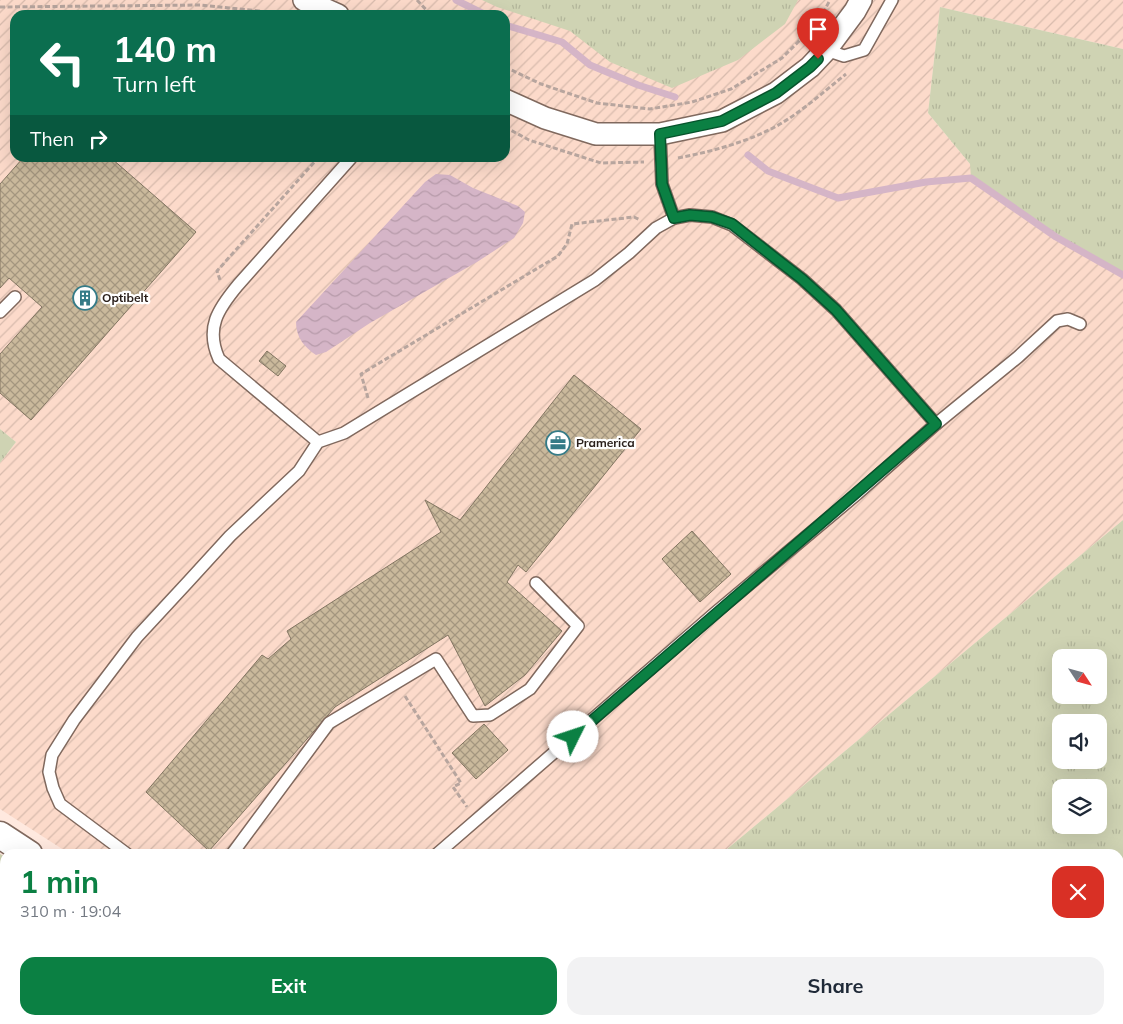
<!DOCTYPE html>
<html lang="en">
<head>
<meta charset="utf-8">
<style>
	:root { --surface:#fff; --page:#f2f2f3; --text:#1f2937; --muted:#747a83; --accent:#0b8043 }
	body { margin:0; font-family:Mulish,sans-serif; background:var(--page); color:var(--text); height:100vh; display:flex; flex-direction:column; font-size:19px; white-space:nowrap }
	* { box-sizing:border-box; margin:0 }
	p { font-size:16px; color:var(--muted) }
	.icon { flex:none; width:28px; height:28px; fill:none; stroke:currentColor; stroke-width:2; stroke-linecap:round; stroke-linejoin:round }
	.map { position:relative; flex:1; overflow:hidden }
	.side { position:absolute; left:0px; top:849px; width:1124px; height:176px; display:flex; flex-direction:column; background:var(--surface); border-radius:15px 15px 0 0; box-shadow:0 5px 20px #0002 }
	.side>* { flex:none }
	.guide { position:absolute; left:10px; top:10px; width:500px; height:152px; border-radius:15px; box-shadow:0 5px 20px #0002; background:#0b6e4f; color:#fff; overflow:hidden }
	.needle { width:32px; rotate:126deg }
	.fabs { position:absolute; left:1052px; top:649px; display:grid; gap:10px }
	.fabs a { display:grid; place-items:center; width:55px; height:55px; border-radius:10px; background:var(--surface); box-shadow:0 5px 20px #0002; font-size:25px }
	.pin { position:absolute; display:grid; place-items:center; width:42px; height:42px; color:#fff; margin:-51px -21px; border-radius:50% 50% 50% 0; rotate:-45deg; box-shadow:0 0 5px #0007 }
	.pin .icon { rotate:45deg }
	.me { position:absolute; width:55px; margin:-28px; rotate:49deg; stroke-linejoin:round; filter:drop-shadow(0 0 4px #0008) }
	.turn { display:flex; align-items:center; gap:18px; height:105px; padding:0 20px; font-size:22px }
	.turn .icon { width:65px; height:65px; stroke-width:2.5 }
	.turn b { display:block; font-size:35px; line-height:42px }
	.then { display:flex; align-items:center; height:48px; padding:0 20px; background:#0003; gap:10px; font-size:19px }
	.round { display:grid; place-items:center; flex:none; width:52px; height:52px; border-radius:15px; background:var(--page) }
	.head { display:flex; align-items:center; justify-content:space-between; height:85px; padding:0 20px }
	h1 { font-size:30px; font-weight:700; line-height:38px; color:var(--accent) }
	.button { display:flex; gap:10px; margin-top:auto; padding:10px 20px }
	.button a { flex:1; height:58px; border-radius:15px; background:var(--accent); color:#fff; font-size:20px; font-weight:700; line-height:58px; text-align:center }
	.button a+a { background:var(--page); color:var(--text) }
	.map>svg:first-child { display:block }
</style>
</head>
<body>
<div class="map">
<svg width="1123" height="1024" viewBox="0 0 1123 1024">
	<defs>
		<pattern id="industrial-furrows" width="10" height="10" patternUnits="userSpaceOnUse" patternTransform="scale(1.25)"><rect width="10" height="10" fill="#fcdaca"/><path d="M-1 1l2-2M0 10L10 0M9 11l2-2" fill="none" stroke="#d8bbad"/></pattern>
		<pattern id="grass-tufts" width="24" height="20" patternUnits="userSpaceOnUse" patternTransform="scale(1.25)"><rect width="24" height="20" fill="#cfd3b3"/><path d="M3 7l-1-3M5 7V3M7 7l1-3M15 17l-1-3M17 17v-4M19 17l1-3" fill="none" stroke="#b2b59a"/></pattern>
		<pattern id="water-waves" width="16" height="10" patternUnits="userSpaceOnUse" patternTransform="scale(1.25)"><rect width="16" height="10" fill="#d5b5c7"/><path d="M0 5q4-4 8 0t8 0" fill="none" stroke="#b79baa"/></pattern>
		<pattern id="building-cross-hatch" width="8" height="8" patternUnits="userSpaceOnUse" patternTransform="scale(1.25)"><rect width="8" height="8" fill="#cab99c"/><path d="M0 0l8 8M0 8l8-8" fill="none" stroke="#a4967f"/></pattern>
	</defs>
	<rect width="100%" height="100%" fill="#ffe9df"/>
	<g fill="url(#industrial-furrows)" fill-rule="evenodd">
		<path d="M0,0H1123V49L940,7L928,113L970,164L1056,237L1123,275V520L721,854H70L0,809V463L16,442L0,429ZM15,15H505V158H15Z"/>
		<path d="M292,1020H521L516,1024H297Z"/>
	</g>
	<g fill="url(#grass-tufts)" fill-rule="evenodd">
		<path d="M482,0H798L785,24L738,60L672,88L610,62L570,31L497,7Z"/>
		<path d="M940,7L1123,49V275L1056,237L971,178L970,164L928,113Z"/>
		<path d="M0,429L16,442L0,463Z"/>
		<path d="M1123,520V1009L1119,1011V854H721ZM1061,658H1099V695H1061ZM1099,722V760H1061V722ZM1061,788H1099V825H1061Z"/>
		<path d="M0,854L5,857V1020H188L187,1024H0Z"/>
		<path d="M521,1020H1105L1098,1024H516Z"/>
	</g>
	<path fill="url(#water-waves)" d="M436,174L450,175L473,188L518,206L525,212L523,223L514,238L477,262L370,323L326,352L316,355C304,347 296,337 296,322L425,182Z"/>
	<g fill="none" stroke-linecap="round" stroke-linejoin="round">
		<g stroke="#d5b5c7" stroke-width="7">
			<path d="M456,0L486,15"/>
			<path d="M505,25L562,42L590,65L638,85L675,97"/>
			<path d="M748,155L768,171L838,198L926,182L971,178L1056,237L1123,275"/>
		</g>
	</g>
	<g fill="url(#building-cross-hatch)" stroke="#827561">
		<path d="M23,158H111L196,232L31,420L0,393V354L42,307L9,278L0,288V184Z"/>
		<path d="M267,351L286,366L278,376L259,361Z"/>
		<path d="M574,375L641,429L526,572L518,565L507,582L562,631L525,675L485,706L448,635L335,707L209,851L146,792L262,655L268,659L291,639L287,631L441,532L425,500L460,520Z"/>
		<path d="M692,531L731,574L700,602L662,559Z"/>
		<path d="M484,724L508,750L476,779L452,753Z"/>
	</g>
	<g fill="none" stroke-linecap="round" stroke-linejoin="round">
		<g stroke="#80695e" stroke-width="14">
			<g id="service">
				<path d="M826,50L844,56L864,50L892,0"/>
				<path d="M660,134L662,184L674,218"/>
				<path d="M0,312L15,297"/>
				<path d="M318,442L219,359C205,328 218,309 238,285L351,158"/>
				<path d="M127,854L60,804L53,788L49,772L52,755L74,720L137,637L187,583L230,536L299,471L318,442L344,433L595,280L629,253L656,228L674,218L690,215L712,217L732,225L802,279L836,310L936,424"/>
				<path d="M232,854L329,723L436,659L473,716L490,715L530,689L578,626L536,583"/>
				<path d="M437,854L715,613L857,494L936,424L1018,357L1057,321L1068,319L1080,324"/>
			</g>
		</g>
		<g stroke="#80695e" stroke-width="24">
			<g id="minor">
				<path d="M304,0L338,15"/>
				<path d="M505,100L545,118L596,134H660L722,121L776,93L810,67L826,50L855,11L861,0"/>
				<path d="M204,1024V1020"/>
			</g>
		</g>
		<g stroke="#80695e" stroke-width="29">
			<g id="tertiary">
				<path d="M0,835L29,854"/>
				<path d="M254,1020L259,1024"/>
			</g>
		</g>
		<g stroke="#b7a59e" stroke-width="3" stroke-dasharray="5 2.5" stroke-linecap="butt">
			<path d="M417,0L431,15"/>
			<path d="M0,7L200,5L259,11L269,15"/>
			<path d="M823,13L830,0"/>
			<path d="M505,67L541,84L597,103L650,109L692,102L731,89L782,58L814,26"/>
			<path d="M505,127L529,140L601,163L644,162"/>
			<path d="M678,158C709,152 740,144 769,130C796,117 822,93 846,74"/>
			<path d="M220,280L217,271L318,158"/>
			<path d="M368,398L361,374L558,256L567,244L572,224L634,217L640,220"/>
			<path d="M405,696L461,783L453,787L467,807"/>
		</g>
		<use href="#service" stroke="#fff" stroke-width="11"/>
		<use href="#minor" stroke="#fff" stroke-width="21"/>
		<use href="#tertiary" stroke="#fff" stroke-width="26"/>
	</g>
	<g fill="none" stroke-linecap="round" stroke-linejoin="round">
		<g stroke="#07532c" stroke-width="12">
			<path id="route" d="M573,737L936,424L836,310L802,279L775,258L732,224L712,217L690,215L674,218L662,184L660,134L722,121L776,93L810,67L818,59"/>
		</g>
		<use href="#route" stroke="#0b8043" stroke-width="9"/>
	</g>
	<defs>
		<g id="building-ring" transform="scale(1.25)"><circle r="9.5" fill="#fff" stroke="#357b87" stroke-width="1.5"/><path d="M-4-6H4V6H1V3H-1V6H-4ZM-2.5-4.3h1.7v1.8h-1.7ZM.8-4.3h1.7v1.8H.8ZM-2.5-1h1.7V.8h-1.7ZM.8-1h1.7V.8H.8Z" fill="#357b87"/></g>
		<g id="office-ring" transform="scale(1.25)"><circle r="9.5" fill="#fff" stroke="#357b87" stroke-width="1.5"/><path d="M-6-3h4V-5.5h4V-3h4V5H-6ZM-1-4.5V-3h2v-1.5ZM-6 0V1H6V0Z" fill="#357b87"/></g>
	</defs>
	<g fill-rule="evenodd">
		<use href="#building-ring" x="85" y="298"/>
		<use href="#office-ring" x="558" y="443"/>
	</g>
	<g text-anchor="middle" stroke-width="4.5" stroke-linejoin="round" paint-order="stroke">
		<g font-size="12" font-weight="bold" fill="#2b211d" stroke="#fff" text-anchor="start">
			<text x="102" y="302">Optibelt</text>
			<text x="576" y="447">Pramerica</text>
		</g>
	</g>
</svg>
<div class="fabs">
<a><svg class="needle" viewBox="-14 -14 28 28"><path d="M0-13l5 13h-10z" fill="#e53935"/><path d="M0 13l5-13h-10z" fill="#747a83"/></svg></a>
<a><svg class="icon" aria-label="sound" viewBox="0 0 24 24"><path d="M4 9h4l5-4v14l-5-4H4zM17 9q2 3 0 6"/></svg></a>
<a><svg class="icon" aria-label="layers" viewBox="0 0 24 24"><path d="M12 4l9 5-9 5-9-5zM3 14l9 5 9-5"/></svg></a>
</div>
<div class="pin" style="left:818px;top:59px;background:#d93025"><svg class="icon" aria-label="arrive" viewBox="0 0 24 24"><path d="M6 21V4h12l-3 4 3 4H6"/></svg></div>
<svg class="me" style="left:573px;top:737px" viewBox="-20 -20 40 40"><circle r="19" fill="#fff"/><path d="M0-13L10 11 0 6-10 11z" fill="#0b8043"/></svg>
<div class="guide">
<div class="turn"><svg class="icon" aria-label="left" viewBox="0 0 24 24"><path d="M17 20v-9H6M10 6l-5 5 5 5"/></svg><div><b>140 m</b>Turn left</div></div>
<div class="then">Then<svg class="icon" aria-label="right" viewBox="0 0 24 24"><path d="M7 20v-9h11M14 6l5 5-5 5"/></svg></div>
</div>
<section class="side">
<div class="head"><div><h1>1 min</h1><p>310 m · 19:04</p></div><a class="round" style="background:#d93025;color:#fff"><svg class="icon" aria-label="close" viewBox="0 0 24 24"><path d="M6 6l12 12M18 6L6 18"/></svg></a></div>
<div class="button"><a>Exit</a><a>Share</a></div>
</section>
</div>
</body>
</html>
